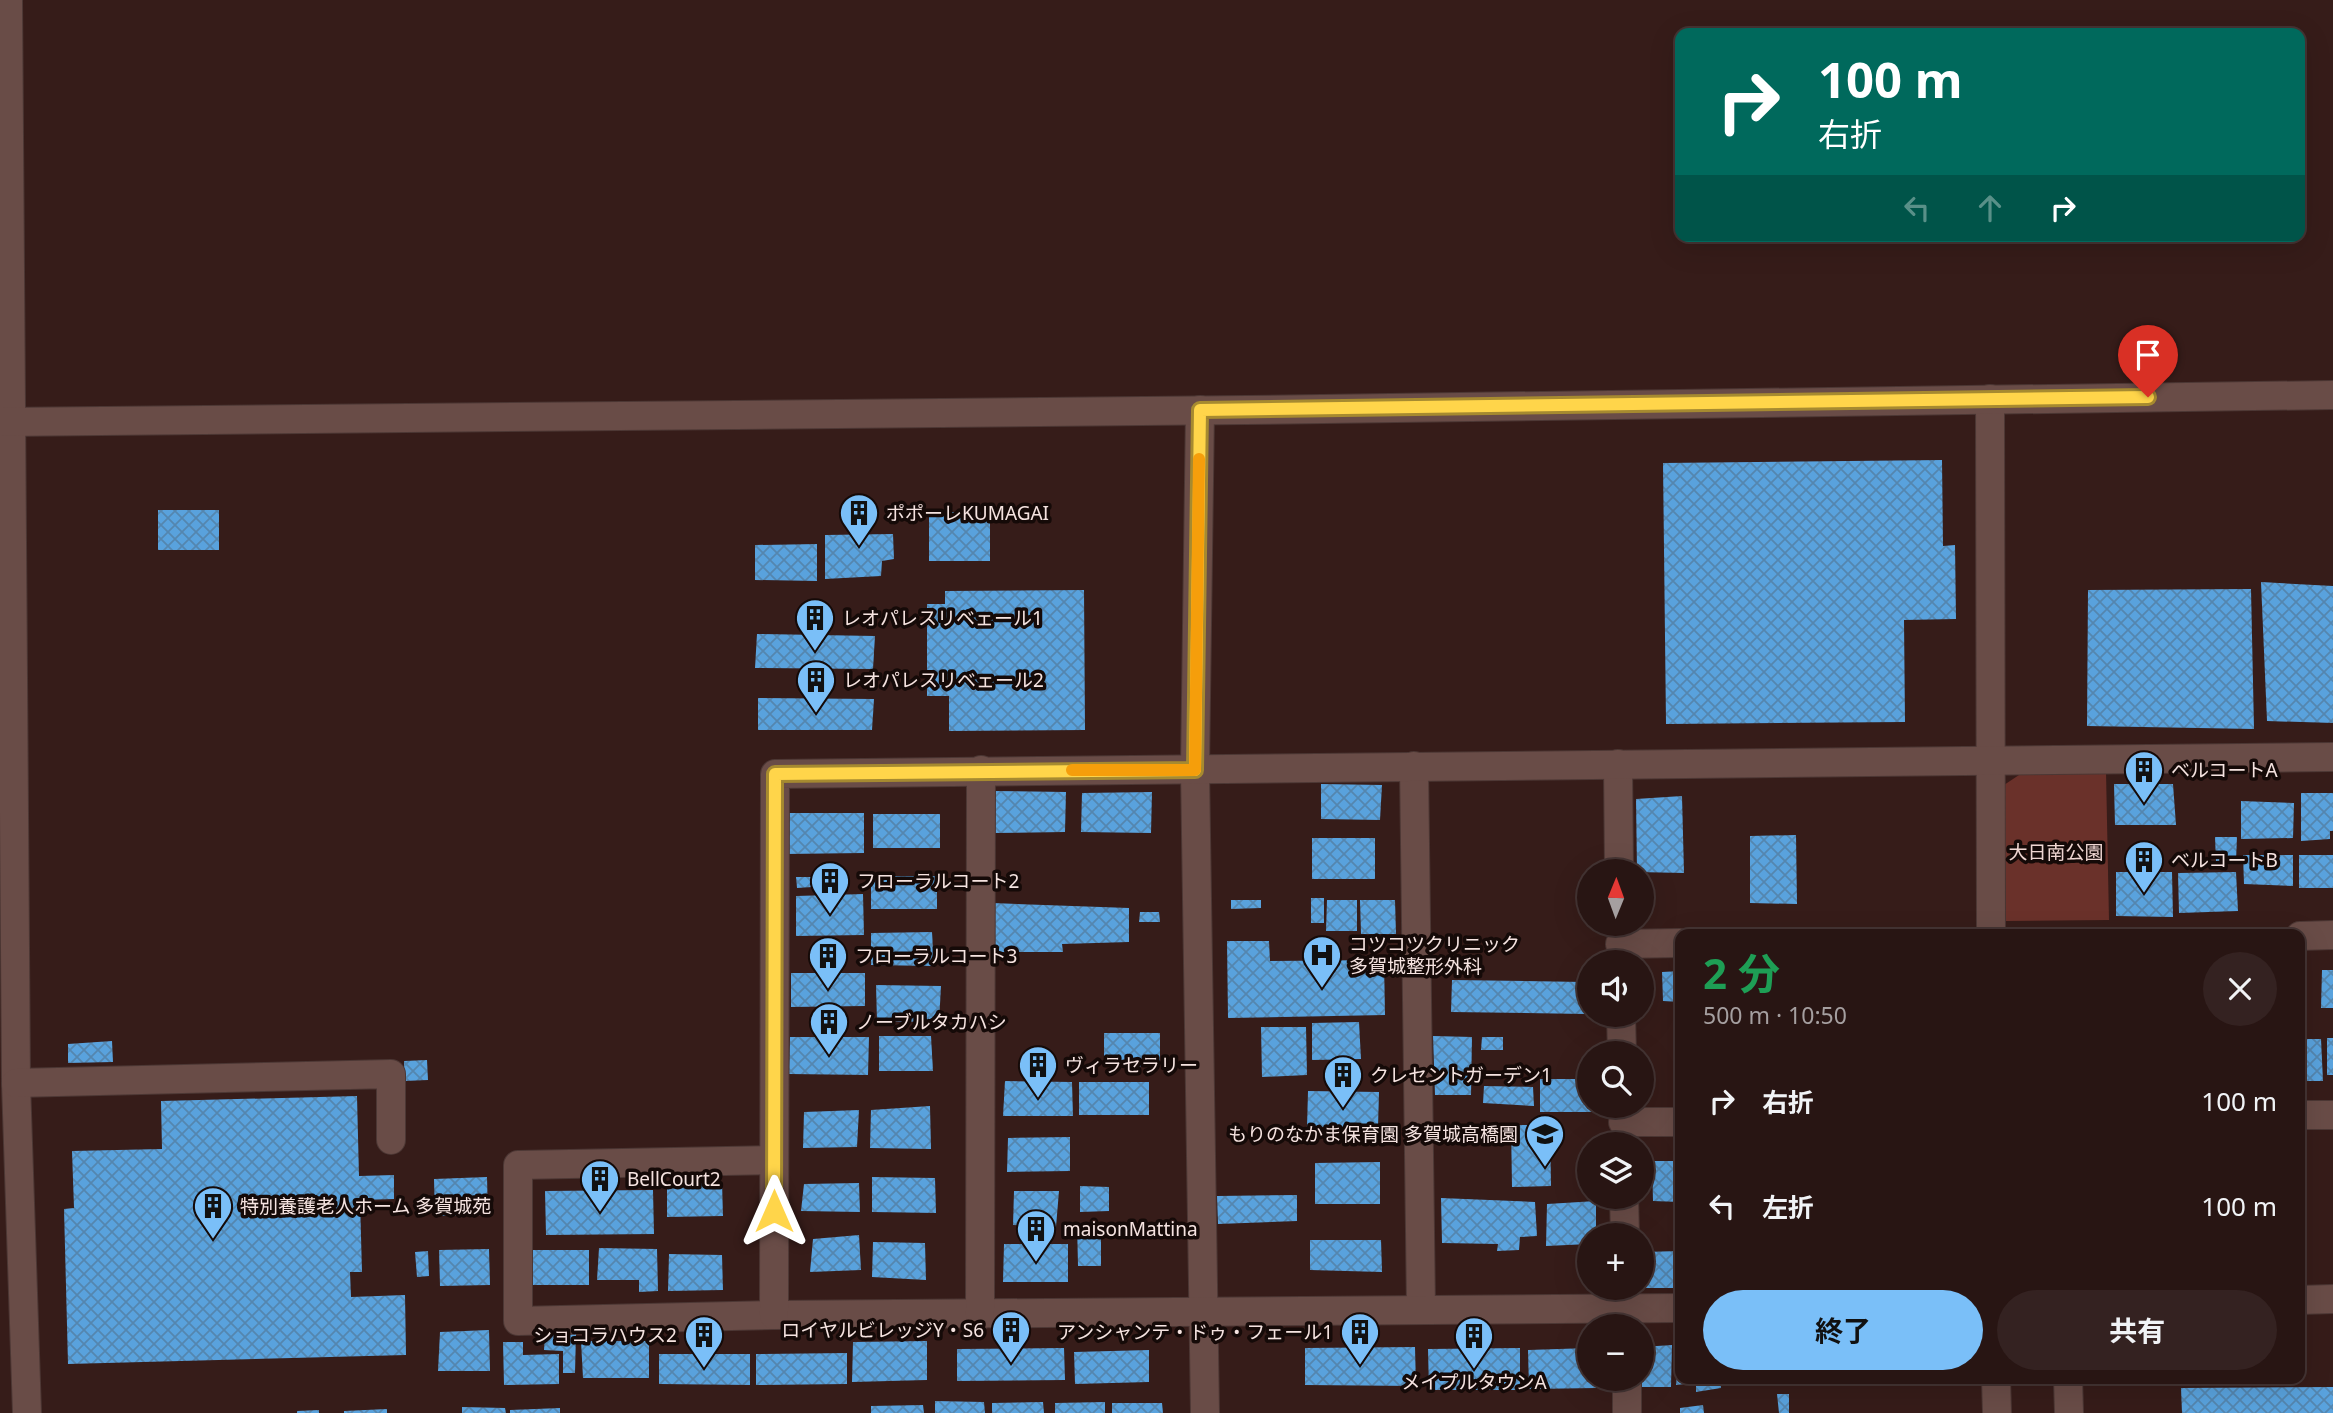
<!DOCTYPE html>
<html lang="ja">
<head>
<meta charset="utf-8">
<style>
	:root { --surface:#281513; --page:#342221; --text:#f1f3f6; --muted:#a59fa0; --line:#443433; --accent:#7abff8 }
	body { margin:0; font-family:"Noto Sans","Noto Sans JP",sans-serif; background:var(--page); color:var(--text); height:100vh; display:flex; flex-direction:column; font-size:26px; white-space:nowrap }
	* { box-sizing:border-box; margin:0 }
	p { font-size:23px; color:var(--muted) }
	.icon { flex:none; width:38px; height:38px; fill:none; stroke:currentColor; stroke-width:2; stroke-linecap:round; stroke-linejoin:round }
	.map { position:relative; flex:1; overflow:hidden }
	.sheet { position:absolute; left:1675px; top:929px; width:630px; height:455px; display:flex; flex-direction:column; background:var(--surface); border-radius:14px; box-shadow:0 7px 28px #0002,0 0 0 2px var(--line) }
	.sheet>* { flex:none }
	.top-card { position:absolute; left:1675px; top:28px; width:630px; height:214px; border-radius:14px; box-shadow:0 7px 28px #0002,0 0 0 2px var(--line); background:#00695c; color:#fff; overflow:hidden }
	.needle { width:46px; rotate:1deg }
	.buttons { position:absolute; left:1577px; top:859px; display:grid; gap:14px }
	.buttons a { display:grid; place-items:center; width:77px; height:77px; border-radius:50%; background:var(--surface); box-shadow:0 7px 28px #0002,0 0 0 2px var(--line); font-size:35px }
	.pin { position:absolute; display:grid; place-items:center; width:60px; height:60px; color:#fff; margin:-72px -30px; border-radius:50% 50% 50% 0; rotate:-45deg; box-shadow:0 0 7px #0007 }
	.pin .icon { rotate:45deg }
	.me { position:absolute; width:77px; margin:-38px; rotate:0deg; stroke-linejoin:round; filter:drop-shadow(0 0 5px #0008) }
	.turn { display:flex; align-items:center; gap:24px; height:147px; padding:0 28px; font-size:32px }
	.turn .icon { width:91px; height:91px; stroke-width:2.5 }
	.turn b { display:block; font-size:49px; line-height:60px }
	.lanes { display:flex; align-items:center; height:66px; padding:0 28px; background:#0003; justify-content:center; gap:35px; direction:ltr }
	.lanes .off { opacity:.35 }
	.round { display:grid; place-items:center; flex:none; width:74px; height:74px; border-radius:37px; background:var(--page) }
	.head { display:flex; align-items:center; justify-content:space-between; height:119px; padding:0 28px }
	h1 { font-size:42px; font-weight:700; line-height:52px; color:#1e9e55 }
	.primary-button { display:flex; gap:14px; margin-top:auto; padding:14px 28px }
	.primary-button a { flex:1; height:80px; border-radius:42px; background:var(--accent); color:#111; font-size:28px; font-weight:700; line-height:80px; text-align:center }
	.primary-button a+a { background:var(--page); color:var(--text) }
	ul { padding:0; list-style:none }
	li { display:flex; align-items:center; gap:21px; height:105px; padding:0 28px }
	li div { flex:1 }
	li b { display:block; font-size:26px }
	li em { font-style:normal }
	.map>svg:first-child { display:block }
</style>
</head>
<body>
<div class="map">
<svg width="2333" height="1413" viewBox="0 0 2333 1413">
	<defs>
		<pattern id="building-cross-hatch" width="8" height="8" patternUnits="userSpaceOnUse" patternTransform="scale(1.75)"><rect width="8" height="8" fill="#59a2dd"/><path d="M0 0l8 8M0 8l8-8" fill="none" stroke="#5486af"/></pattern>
	</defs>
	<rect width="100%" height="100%" fill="#361c19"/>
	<path fill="#6a312a" d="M2106,771L2109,920L2006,921L2004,785L2022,773Z"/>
	<g fill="url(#building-cross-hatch)">
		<path d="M1942,460L1943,546L1955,545L1956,619L1904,620L1905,722L1666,724L1663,463Z"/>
		<rect x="158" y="510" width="61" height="40"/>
		<rect x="929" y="512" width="61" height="49"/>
		<path d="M893,534L894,559L882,561L881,576L825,579V535Z"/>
		<path d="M817,544V581L755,580V545Z"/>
		<path d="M2261,582L2333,586V723L2267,721Z"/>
		<path d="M2251,589L2254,729L2087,726L2088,590Z"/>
		<path d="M1084,590L1085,730L949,731V696H927V604H945V591Z"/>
		<path d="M757,634L875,636L873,669L755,668Z"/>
		<path d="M758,698L874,699L872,730H758Z"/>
		<path d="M1321,784L1382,785L1380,820L1321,819Z"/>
		<path d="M2114,784H2173L2176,825H2115Z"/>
		<path d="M993,791L1066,792L1065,832L993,833Z"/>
		<path d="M1152,792L1151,833L1081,832L1082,793Z"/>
		<path d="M2301,793H2333V831H2330V839L2301,841Z"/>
		<path d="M1682,796L1684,873L1637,872L1636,799Z"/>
		<path d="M2241,801L2294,803L2293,838L2241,839Z"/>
		<path d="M786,813H864V853L785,854Z"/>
		<rect x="873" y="814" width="67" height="34"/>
		<path d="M1796,835L1797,904L1750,903V836Z"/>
		<path d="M2215,837H2237L2236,861H2216Z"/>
		<rect x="1312" y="838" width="63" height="41"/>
		<path d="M2243,855H2293V886L2244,884Z"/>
		<rect x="2299" y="855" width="34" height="33"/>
		<path d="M2116,872H2172L2173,917L2116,916Z"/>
		<path d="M2236,872L2238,911L2179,913L2178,873Z"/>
		<rect x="871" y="876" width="66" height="33"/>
		<path d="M796,877H828V886L797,888Z"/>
		<path d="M863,894L864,935L796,936V896Z"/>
		<rect x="1311" y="898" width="13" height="25"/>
		<path d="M1231,900H1261V908L1231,909Z"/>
		<path d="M1327,900H1357V931H1326Z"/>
		<path d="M1360,900H1395L1396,934H1361Z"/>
		<path d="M992,903L1129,908V942L1062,944L1063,952H992Z"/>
		<path d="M1140,912H1159L1160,922H1139Z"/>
		<path d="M932,932L934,966L871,965V933Z"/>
		<path d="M1227,941H1269L1270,961L1384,960L1385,1015L1228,1018Z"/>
		<path d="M2322,970H2333V1008H2321Z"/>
		<path d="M1680,971V1002L1663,1001L1662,972Z"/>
		<path d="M791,973H865V1006L791,1007Z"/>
		<path d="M1452,980L1584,982L1585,1014L1451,1012Z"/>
		<path d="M876,985L941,986L939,1022L877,1021Z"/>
		<path d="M830,1015H846L847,1028L831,1029Z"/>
		<path d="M1359,1022L1361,1059L1312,1060V1023Z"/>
		<path d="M1261,1027H1306L1307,1075L1262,1077Z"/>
		<path d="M1104,1033H1160V1066L1104,1067Z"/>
		<path d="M879,1036H931L933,1071H879Z"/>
		<path d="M1433,1036L1472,1037L1471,1095H1435Z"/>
		<path d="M790,1037H869L868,1075L789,1074Z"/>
		<path d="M1482,1037H1503V1050H1481Z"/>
		<rect x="2327" y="1038" width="6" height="37"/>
		<path d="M2300,1039H2321L2323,1081H2300Z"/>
		<path d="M112,1041L113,1062L68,1063V1044Z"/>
		<path d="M427,1060L428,1080L404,1081V1061Z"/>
		<path d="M1540,1079H1589V1106H1598V1112H1540Z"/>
		<path d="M1005,1081L1072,1082L1073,1116H1003Z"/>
		<rect x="1079" y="1082" width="70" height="33"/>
		<path d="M1484,1086L1533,1087L1534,1106L1483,1103Z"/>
		<path d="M1308,1091L1379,1092L1378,1127H1307Z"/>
		<path d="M357,1096L359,1176L394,1175V1199L360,1200L362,1272H350L351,1297L405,1295L406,1355L68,1364L64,1209L74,1208L72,1151L162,1149L161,1101Z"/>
		<path d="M930,1106L931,1149L870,1148L871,1110Z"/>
		<path d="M859,1110L857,1147L803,1148L804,1112Z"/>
		<path d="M1511,1125H1550L1551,1186L1512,1187Z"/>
		<path d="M1070,1137V1171L1007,1172L1008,1138Z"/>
		<path d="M1652,1161H1680V1202L1653,1201Z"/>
		<path d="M1380,1162V1204H1315V1163Z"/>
		<path d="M487,1177L488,1215L435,1216L434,1179Z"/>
		<path d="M872,1177L935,1178L936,1213L872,1212Z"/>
		<path d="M722,1182L723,1216L667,1217V1185Z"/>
		<path d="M859,1183L860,1212L801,1211L804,1184Z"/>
		<path d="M1080,1186L1109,1187V1211L1080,1212Z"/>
		<path d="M653,1190L654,1234L546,1235L545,1191Z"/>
		<path d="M1014,1191H1059L1056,1227L1013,1225Z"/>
		<path d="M1297,1195V1221L1218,1224L1217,1196Z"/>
		<path d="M1441,1198L1535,1202L1537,1236L1520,1237L1519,1250L1497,1251L1498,1244L1442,1243Z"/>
		<path d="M1596,1201V1236H1589V1244L1546,1246L1547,1204Z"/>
		<path d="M1077,1223L1101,1225V1266H1078Z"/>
		<path d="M859,1235L861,1270L810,1272L813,1239Z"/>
		<path d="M1310,1240H1381L1382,1272L1310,1270Z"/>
		<path d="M873,1242L925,1243L926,1280L872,1277Z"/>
		<path d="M1004,1244H1068V1282H1003Z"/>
		<path d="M599,1248L657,1249L658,1291L639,1292V1280H597Z"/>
		<path d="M489,1249L490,1285L440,1286L439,1250Z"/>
		<path d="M532,1250H589V1285H533Z"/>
		<path d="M428,1251L429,1276L417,1277L415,1252Z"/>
		<path d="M1680,1251V1288H1642V1252Z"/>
		<path d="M669,1254L722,1255L723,1290L668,1291Z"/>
		<path d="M489,1330L490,1371H438L440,1332Z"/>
		<path d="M545,1333L576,1334L575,1373H563V1351L544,1350Z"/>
		<path d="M581,1341H649V1378H583Z"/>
		<path d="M927,1341V1380L852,1382L853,1342Z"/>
		<path d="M503,1342H523V1355L559,1354V1384L504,1385Z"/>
		<path d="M1672,1345L1671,1387H1640L1642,1347Z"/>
		<path d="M1415,1347L1416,1386L1305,1385V1348Z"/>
		<path d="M1064,1348L1065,1380L957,1381V1349Z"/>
		<path d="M1520,1348V1390H1429L1428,1349Z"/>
		<path d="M1589,1348V1379H1596L1597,1388L1529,1389L1528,1350Z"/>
		<path d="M1149,1350V1382L1075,1384L1074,1352Z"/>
		<path d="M847,1353V1384L756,1385V1354Z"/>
		<path d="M659,1354H750V1385L659,1384Z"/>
		<path d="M1678,1365L1680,1379H1721V1388L1696,1392V1383L1676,1385Z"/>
		<path d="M1728,1379H1766V1386L1728,1385Z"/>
		<path d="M1777,1379H1842V1383L1777,1381Z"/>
		<path d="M1850,1379H1906L1907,1385L1850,1384Z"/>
		<path d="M1913,1379H1975L1976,1385H1913Z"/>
		<path d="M2098,1379H2178V1385L2098,1384Z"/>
		<path d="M2333,1387V1413H2182L2181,1388Z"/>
		<path d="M1777,1394H1789V1413H1779Z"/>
		<path d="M935,1401L984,1402L985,1413H935Z"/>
		<path d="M1043,1402L1044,1413H992V1403Z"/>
		<path d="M1105,1402V1413H1055V1403Z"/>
		<path d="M1112,1403H1162L1163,1413H1112Z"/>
		<path d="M923,1405L924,1413H871V1406Z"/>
		<path d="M1703,1405L1704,1413H1680V1408Z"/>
		<path d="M462,1407L505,1408L506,1413H462Z"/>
		<path d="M560,1408V1413H510V1410Z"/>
		<path d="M387,1409V1413H344V1411Z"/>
		<path d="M319,1410V1413H297V1411Z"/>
	</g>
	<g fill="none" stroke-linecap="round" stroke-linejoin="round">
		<g stroke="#4c3734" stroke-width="30">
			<g id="minor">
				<path d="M8,0L16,1083L27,1413"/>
				<path d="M1990,399L1991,934"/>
				<path d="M1200,410L1195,770L1205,1413"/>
				<path d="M0,422L1245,410L2333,395"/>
				<path d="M1618,764L1619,872"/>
				<path d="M1414,766L1421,1309"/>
				<path d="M2300,936L2333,935"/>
				<path d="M1620,944L1680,943"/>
				<path d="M1621,1015L1622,1054"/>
				<path d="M16,1083L391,1074V1140"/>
				<path d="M2300,1115H2333"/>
				<path d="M1623,1122H1680"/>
				<path d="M773,1160L518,1165V1321L774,1315L1680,1308"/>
				<path d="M1624,1197L1625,1236"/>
				<path d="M2300,1300L2333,1299"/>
				<path d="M774,1315L775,774L2333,757"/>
				<path d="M980,1315L981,770"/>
				<path d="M1627,1379V1413"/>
				<path d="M1996,1379L1997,1413"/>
				<path d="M2068,1379L2069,1413"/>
			</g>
		</g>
		<use href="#minor" stroke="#694c47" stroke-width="28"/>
	</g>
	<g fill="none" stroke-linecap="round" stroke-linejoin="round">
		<g stroke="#a68a30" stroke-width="18">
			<path id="route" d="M774,1211L775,774L1195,770L1200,410L2148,397"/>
		</g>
		<use href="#route" stroke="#ffd54a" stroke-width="12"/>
		<path stroke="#f59e0b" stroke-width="12" d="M1072,770H1195L1199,459"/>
	</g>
	<defs>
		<g id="building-pin" transform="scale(2.0125)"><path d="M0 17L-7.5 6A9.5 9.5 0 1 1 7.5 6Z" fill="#7abff8" stroke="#150a08"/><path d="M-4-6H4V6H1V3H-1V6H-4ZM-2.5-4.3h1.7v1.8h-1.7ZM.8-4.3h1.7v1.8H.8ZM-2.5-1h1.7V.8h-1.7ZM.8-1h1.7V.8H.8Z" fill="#111"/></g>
		<g id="hospital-pin" transform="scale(2.0125)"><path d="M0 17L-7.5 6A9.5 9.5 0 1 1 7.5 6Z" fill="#7abff8" stroke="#150a08"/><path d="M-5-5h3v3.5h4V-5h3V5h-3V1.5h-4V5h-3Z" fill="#111"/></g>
		<g id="school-pin" transform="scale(2.0125)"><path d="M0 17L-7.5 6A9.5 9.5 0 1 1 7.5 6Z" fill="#7abff8" stroke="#150a08"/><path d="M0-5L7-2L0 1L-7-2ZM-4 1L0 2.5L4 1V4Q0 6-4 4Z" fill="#111"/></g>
	</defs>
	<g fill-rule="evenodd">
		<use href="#building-pin" x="859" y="513"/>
		<use href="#building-pin" x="815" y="618"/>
		<use href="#building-pin" x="816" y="680"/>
		<use href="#building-pin" x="2144" y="770"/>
		<use href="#building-pin" x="2144" y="860"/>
		<use href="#building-pin" x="830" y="881"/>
		<use href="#hospital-pin" x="1322" y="955"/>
		<use href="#building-pin" x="828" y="956"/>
		<use href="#building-pin" x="829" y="1022"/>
		<use href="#building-pin" x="1038" y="1065"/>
		<use href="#building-pin" x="1343" y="1075"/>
		<use href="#school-pin" x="1545" y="1134"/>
		<use href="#building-pin" x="600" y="1179"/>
		<use href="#building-pin" x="213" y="1206"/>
		<use href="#building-pin" x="1036" y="1229"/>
		<use href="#building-pin" x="1011" y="1330"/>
		<use href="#building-pin" x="1360" y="1332"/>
		<use href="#building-pin" x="704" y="1335"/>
		<use href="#building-pin" x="1474" y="1336"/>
	</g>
	<g text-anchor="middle" stroke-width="7" stroke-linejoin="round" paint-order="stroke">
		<g font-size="19" fill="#f5e3e0" stroke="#150a08" text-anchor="start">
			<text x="886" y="520">ポポーレKUMAGAI</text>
			<text x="842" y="625">レオパレスリベェール1</text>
			<text x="843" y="687">レオパレスリベェール2</text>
			<text x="2171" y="777">ベルコートA</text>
			<text x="2171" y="867">ベルコートB</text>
			<text x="857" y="888">フローラルコート2</text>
			<text x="1349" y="951">コツコツクリニック<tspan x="1349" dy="22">多賀城整形外科</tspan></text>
			<text x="855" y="963">フローラルコート3</text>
			<text x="856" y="1029">ノーブルタカハシ</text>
			<text x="1065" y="1072">ヴィラセラリー</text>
			<text x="1370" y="1082">クレセントガーデン1</text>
			<text x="1518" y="1141" text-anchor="end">もりのなかま保育園 多賀城高橋園</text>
			<text x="627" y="1186">BellCourt2</text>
			<text x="240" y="1213">特別養護老人ホーム 多賀城苑</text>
			<text x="1063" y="1236">maisonMattina</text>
			<text x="984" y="1337" text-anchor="end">ロイヤルビレッジY・S6</text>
			<text x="1333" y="1339" text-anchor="end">アンシャンテ・ドゥ・フェール1</text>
			<text x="677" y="1342" text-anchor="end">ショコラハウス2</text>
			<text x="1474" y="1389" text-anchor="middle">メイプルタウンA</text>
		</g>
		<g font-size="19" fill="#efd6d2" stroke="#150a08">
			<text x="2056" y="859">大日南公園</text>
		</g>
	</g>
</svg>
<div class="buttons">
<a><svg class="needle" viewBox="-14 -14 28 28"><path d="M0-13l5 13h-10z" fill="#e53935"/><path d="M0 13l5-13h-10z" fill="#a59fa0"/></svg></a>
<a><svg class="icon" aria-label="sound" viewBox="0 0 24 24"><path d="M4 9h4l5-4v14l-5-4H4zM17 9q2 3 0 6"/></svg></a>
<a><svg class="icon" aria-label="search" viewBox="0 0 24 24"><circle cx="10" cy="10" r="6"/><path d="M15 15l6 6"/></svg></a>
<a><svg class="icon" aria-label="layers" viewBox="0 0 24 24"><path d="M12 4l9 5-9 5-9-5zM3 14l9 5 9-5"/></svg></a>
<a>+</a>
<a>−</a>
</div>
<div class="pin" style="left:2148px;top:397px;background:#d93025"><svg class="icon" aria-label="arrive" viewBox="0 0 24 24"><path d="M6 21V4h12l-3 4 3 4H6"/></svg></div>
<svg class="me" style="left:774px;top:1211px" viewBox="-20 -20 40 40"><path d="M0-17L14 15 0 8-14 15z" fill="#ffd54a" stroke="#fff" stroke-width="4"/></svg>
<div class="top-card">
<div class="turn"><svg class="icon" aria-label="right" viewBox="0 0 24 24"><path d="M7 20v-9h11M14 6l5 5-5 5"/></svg><div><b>100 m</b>右折</div></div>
<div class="lanes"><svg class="icon off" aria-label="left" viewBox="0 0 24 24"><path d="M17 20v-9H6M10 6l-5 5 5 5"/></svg><svg class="icon off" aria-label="ahead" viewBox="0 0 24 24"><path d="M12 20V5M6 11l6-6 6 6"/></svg><svg class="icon" aria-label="right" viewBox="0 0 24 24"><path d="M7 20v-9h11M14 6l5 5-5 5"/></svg></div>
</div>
<section class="sheet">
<div class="head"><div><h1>2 分</h1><p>500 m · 10:50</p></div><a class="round"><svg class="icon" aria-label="close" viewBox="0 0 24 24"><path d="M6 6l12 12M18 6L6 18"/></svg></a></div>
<ul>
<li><svg class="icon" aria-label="right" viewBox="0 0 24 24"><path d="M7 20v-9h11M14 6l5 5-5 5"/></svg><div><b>右折</b></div><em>100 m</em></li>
<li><svg class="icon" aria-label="left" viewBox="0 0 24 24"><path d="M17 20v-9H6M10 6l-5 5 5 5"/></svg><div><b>左折</b></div><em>100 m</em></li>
</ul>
<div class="primary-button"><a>終了</a><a>共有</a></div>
</section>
</div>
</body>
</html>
